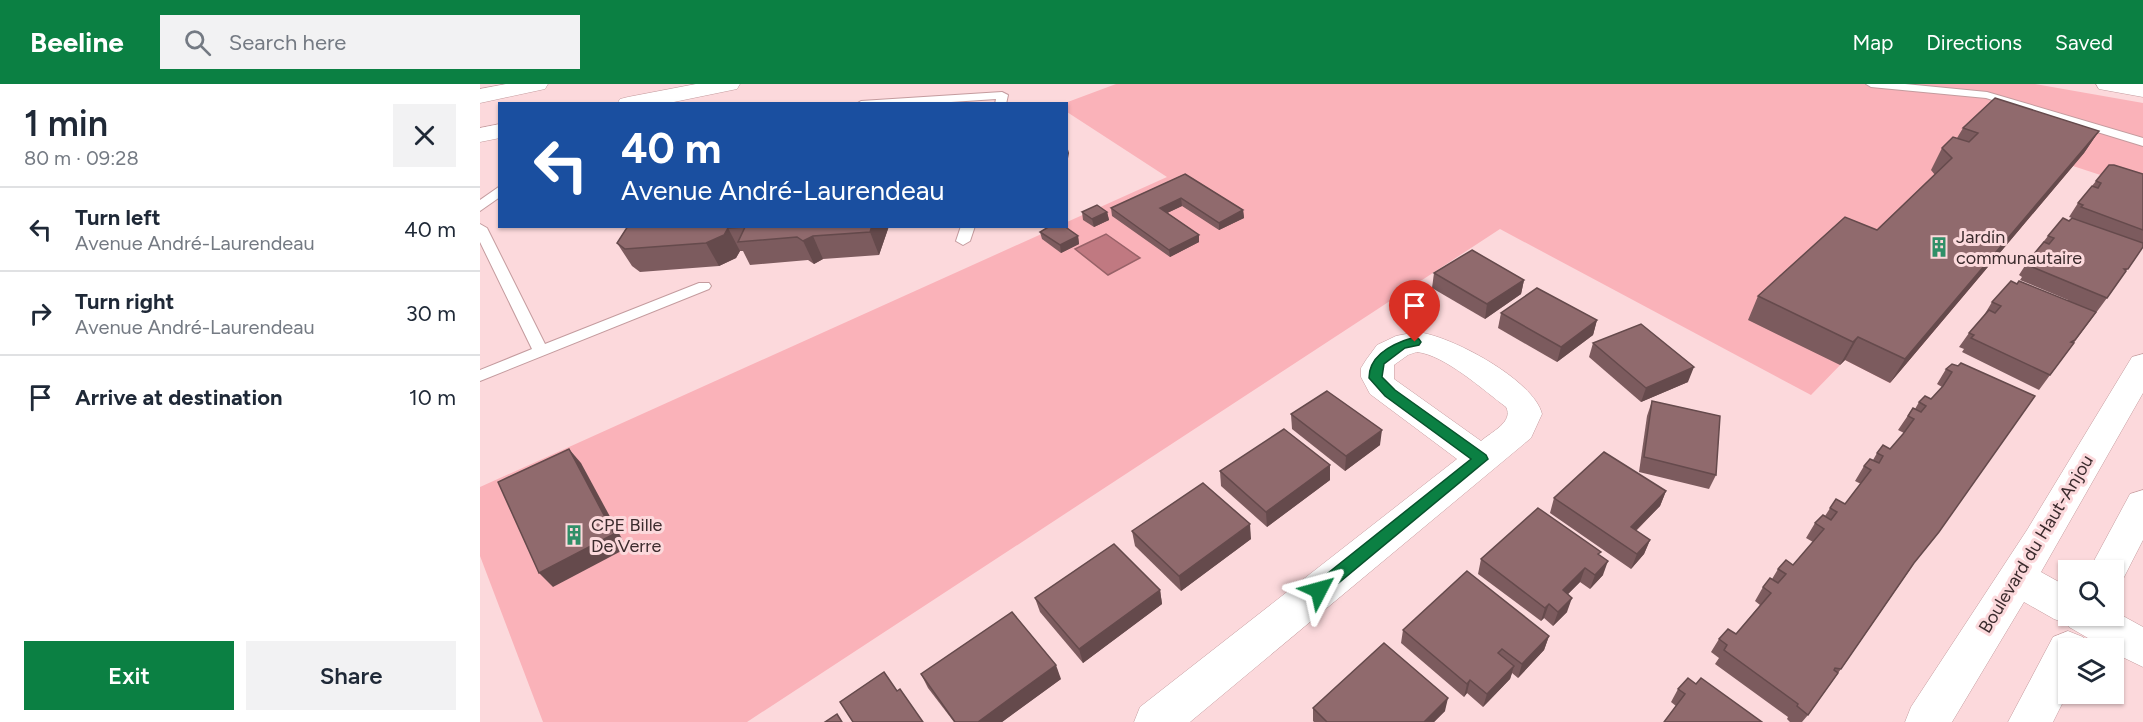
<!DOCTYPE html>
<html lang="en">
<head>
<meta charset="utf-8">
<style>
	:root { --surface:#fff; --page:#f2f2f3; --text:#1f2937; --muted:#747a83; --line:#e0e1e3; --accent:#0b8043 }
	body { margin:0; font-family:Figtree,sans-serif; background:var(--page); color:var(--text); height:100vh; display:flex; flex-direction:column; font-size:22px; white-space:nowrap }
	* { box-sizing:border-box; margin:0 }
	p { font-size:20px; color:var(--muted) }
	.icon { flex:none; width:33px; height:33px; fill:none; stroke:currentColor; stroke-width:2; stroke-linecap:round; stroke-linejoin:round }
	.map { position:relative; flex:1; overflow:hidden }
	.details { display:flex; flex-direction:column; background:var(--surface); width:480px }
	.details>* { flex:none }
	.guide { position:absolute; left:18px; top:18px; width:570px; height:126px; border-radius:0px; box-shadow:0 2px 4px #0004; background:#1a4fa0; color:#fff; overflow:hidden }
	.fabs { position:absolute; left:1578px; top:476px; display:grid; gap:12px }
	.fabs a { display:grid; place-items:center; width:66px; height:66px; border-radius:0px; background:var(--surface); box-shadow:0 2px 4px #0004; font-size:30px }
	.pin { position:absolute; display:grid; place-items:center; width:51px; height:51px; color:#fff; margin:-62px -26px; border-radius:50% 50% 50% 0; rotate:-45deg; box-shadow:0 0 6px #0007 }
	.pin .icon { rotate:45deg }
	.me { position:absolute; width:66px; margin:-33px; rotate:51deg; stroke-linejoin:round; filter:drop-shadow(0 0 4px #0008) }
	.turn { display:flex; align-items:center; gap:21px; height:126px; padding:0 24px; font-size:27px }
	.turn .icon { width:78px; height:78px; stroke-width:2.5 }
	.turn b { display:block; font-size:42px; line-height:51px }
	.round { display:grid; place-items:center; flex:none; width:63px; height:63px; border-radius:0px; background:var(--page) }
	.overview { display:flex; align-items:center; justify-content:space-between; height:102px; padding:0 24px }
	h1 { font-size:36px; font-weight:600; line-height:45px }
	.primary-button { display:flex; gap:12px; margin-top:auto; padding:12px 24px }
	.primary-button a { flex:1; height:69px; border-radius:0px; background:var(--accent); color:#fff; font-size:24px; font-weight:600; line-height:69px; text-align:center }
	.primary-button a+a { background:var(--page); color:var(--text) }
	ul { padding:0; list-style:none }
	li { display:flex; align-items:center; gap:18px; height:84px; padding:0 24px; border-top:2px solid var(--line) }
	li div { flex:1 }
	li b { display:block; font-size:22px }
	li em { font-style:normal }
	header { display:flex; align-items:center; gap:36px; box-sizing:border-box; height:84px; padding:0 30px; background:var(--accent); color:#fff }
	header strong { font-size:28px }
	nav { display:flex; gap:33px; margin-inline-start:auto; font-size:21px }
	.search { width:420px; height:54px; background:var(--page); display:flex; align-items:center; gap:15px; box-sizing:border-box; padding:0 21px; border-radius:0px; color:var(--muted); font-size:22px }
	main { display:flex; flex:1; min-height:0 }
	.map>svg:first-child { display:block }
</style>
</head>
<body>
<header>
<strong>Beeline</strong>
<div class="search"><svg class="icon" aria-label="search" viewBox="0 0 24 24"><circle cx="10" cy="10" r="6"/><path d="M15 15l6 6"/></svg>Search here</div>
<nav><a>Map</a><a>Directions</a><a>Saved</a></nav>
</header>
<main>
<section class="details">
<div class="overview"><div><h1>1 min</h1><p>80 m · 09:28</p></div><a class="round"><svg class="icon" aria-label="close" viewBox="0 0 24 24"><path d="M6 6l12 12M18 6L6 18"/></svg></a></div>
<ul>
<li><svg class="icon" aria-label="left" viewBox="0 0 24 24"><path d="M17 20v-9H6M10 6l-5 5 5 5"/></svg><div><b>Turn left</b><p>Avenue André-Laurendeau</p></div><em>40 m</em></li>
<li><svg class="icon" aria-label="right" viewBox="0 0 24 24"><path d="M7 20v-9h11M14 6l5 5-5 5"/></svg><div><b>Turn right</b><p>Avenue André-Laurendeau</p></div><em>30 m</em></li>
<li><svg class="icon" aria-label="arrive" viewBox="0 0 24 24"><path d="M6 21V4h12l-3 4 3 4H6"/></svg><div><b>Arrive at destination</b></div><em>10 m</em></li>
</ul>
<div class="primary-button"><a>Exit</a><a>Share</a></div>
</section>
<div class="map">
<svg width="1663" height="638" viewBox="0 0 1663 638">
	<rect width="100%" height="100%" fill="#fcd9dc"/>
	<path fill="#fab2b9" d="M636,0H1555L1663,19V105L1593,82L1410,299L1365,276L1331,311L1020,145L267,638H63L0,472V403L577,143L586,142L587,138L687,93L587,28L585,19Z"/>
	<path fill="#c07981" stroke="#986268" stroke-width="1.5" d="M626,150L660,174L628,191L595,165Z"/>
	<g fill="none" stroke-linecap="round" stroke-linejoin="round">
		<g stroke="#c49b9e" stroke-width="2">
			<g id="lane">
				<path d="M1386,0H1425L1507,8L1663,54V62L1506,14L1391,3Z"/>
				<path d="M522,8L528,11L526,20H515L516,15L441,20H376L381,17Z"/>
				<path d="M20,102V113L0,127V116Z"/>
				<path d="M0,140L7,144L65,260L219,199H229L231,202L229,205L0,297V286L52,265L0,158Z"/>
				<path d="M481,142H495L490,157L483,161L476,157Z"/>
			</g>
		</g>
		<g stroke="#c49b9e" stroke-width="1">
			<g id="street">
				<path d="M937,248C970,251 1054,296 1062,330L1051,354L710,638H654L660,623L977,375L890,310L881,293V284L886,276L897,261L916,252ZM937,268C965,271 1003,306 1026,323C1034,338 1011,348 1001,357L914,295V281L928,271Z"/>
				<path d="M1663,270V309L1561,488L1588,503V531H1634V527L1663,543V583L1634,569V564H1625L1589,543L1587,540L1574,535L1544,518L1472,638H1425L1431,623L1547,446L1652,273Z"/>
				<path d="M1663,406V456L1642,497L1634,500V486H1609L1650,410Z"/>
				<path d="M1588,547L1603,553L1608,564H1588V608L1573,638H1528L1573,553Z"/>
			</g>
		</g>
		<g stroke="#c49b9e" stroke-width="1">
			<g id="secondary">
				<path d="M216,0H260L257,5L184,20H137L140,15L148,13Z"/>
				<path d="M1616,0H1663V13L1619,5Z"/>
				<path d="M20,40V54L0,58V44Z"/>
			</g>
		</g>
		<g stroke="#c49b9e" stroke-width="1">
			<path id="highway" d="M26,0H68L65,5L0,19V5Z"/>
		</g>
		<use href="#lane" fill="#fff" fill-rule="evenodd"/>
		<use href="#street" fill="#fff" fill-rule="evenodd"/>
		<use href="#secondary" fill="#fff" fill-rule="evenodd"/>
		<use href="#highway" fill="#fff" fill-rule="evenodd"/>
	</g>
	<g fill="#7c5b5e">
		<path d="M1483,44L1619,47L1604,69L1410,299L1365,276L1360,281L1268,236L1278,212L1397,146L1455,91L1451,86L1462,64L1477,54Z"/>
		<path d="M705,90L763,126L764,134L739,146L702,122L687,129L719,151V158L690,173L632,132L631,124Z"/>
		<path d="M1663,90V163L1627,214L1559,306L1482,268L1484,265L1479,263L1489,249L1503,233L1512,218L1588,216L1540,196L1542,193L1539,191L1548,177L1568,152L1592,134L1589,133L1598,119L1616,97Z"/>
		<path d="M602,128H627L629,136L614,143L603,136Z"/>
		<path d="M148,142H409L399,171L343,175L334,180L328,176L270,181L263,167H260L256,174L239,182L160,188L152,182L137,159Z"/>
		<path d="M560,148L598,152L599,160L581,169L562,155Z"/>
		<path d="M954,189L1044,196L1041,210L1005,235L952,204Z"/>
		<path d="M1021,229L1117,236L1113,251L1077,278L1018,244Z"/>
		<path d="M1113,259L1208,298L1161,318L1109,273Z"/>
		<path d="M1478,282L1433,481L1361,585L1328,631L1322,638H1310L1307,635L1308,633L1235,580L1239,574L1231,568L1239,555L1256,550L1280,521L1275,517L1283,503L1292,495L1298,485L1313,481L1333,458L1326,454L1335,439L1345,432L1356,415L1365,420L1381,400L1375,397L1384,382L1393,376L1397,369L1410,365L1424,349L1418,346L1433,324L1435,325L1439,318L1451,315L1462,303L1457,300L1466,285Z"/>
		<path d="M1172,317L1236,391L1229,405L1159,388L1167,332Z"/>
		<path d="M811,330L900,361L865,387L812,345Z"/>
		<path d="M850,381V396L787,443L741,402L740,387Z"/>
		<path d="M1186,407L1180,422L1156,447L1170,456L1164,470L1151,485L1070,429L1074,414Z"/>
		<path d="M652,447L771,455L701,507L655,462Z"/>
		<path d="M1119,471L1123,491L1110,505L1100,498L1088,510L1087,528L1073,542L1064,534L1061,537L998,490L1001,475Z"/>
		<path d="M680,506L682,520L603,579L560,528L555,514Z"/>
		<path d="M923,546L1069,552L1064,566L1038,594L1032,589L1030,595L1003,623L987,609L984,613L921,559Z"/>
		<path d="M441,590L581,595L522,638H474L448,604Z"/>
		<path d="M1216,600L1196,622L1191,618L1198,605Z"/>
		<path d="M833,624L965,627L954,638H834L833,637Z"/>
	</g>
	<g fill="#654a4c">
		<path d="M1619,47L1604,69L1410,299L1425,275Z"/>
		<path d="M587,62L589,69L586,85V68Z"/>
		<path d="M701,114L702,122L681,132L680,124Z"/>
		<path d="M763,126L764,134L739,146V139Z"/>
		<path d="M627,128L629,136L614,143L612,135Z"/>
		<path d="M392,142H409L399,171L390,148Z"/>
		<path d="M248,144L260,167L256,174L239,182L226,159Z"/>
		<path d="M719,151V158L690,173L689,166Z"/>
		<path d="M333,152L343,175L334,180L323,157Z"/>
		<path d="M598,152L599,160L581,169L580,161Z"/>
		<path d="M1044,196L1041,210L1005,235L1007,220Z"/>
		<path d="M1117,236L1113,251L1077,278L1081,263Z"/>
		<path d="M1378,253L1365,276L1360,281L1373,258Z"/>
		<path d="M1214,283L1208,298L1161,318L1166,304Z"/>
		<path d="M902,346L900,361L865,387L866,372Z"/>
		<path d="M89,365L101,379L147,464L73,503L59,489Z"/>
		<path d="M850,381V396L787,443L786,428Z"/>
		<path d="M1186,407L1180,422L1145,457L1151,443Z"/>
		<path d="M770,440L771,455L701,507L699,492Z"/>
		<path d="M1170,456L1164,470L1151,485L1157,470Z"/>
		<path d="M1128,477L1123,491L1110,505L1115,491Z"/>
		<path d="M1105,484L1100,498L1078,520L1083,506Z"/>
		<path d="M680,506L682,520L603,579L599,565Z"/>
		<path d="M1092,514L1087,528L1073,542L1078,528Z"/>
		<path d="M1069,520L1064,534L1061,537L1065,524Z"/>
		<path d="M1069,552L1064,566L1038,594L1042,580Z"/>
		<path d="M576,581L581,595L522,638H498Z"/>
		<path d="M1034,582L1030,595L1003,623L1007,610Z"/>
		<path d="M990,596L987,609L984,613L987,600Z"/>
		<path d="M968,614L965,627L954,638H944Z"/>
	</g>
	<g fill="#906a6d" stroke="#654a4c" stroke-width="1.5">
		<path d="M1515,14L1619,47L1425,275L1378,253L1373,258L1278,212L1365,133L1397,146L1472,74L1462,64L1473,53L1489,58L1498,49L1483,44Z"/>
		<path d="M1629,81H1634L1663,90V146L1601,123L1603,121L1598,119L1612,102L1618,104L1621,99L1616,97Z"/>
		<path d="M705,90L763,126L739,139L701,114L680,124L719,151L689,166L631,124Z"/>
		<path d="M617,121L627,128L612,135L602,128Z"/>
		<path d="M1583,134L1589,137L1592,134L1663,159V163L1648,185H1644L1646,187L1627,214L1550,182L1552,179L1548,177L1564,158L1569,160L1574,154L1568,152Z"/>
		<path d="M148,142H392L390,148L333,152L323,157L317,153L258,158L265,143L248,144L244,151L226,159L145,165L137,159Z"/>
		<path d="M570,142H584L598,152L580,161L560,148Z"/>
		<path d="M992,166L1044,196L1007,220L954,189Z"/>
		<path d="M1531,197L1537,200L1539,197L1616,228L1595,256L1591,258L1594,259L1570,291L1491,254L1494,251L1489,249L1509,226L1515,229L1521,222L1512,218Z"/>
		<path d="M1057,204L1117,236L1081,263L1021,229Z"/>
		<path d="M1161,240L1214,283L1166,304L1113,259Z"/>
		<path d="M1481,279L1555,312L1459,448L1434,479L1361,585L1355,584L1354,586L1358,589L1328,631L1317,622L1318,620L1244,566L1247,561L1239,555L1248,545L1256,550L1291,509L1283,503L1290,494L1298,499L1306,490L1298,485L1306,476L1313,481L1344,445L1335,439L1343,431L1351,436L1357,428L1350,424L1356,415L1365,420L1391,386L1384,382L1390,375L1399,379L1403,372L1397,369L1403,361L1410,365L1423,350L1434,335L1428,332L1433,324L1441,328L1446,322L1439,318L1445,312L1451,315L1463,302L1472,288L1466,285L1472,280L1478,282Z"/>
		<path d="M847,307L902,346L866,372L811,330Z"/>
		<path d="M1172,317L1240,332L1236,391L1164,373Z"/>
		<path d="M804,345L850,381L786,428L740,387Z"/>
		<path d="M89,365L134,450L59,489L18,398Z"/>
		<path d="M1124,368L1186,407L1151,443L1170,456L1157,470L1074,414Z"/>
		<path d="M723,399L770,440L699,492L652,447Z"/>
		<path d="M1058,424L1121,468L1118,470L1128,477L1115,491L1105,484L1083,506L1092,514L1078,528L1069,520L1065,524L1001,475Z"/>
		<path d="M634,460L680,506L599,565L555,514Z"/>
		<path d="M987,487L1069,552L1042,580L1022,565L1018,569L1034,582L1007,610L990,596L987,600L923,546Z"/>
		<path d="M532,528L576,581L498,638H475L441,590Z"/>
		<path d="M904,559L968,614L944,638H847L833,624Z"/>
		<path d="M404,588L417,607L420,605L443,638H373L360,618Z"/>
		<path d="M1208,594L1216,600L1221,594L1282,638H1184L1205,610L1198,605Z"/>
		<path d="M357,630L362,638H345Z"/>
	</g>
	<path fill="#0b8043" stroke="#07532c" stroke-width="1.5" d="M935,253L939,255L941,258L939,261L925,264L904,280L902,293L915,306L1006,371L1008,375L844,511L839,513L833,511L830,506L833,501L991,375L905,312L889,294C889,270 914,259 935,253Z"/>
	<defs>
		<g id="building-bare" transform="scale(1.62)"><path d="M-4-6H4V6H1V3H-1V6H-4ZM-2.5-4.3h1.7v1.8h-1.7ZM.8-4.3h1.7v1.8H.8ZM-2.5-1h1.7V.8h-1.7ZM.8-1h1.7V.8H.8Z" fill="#308f68" stroke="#fcd9dc" stroke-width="2.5" paint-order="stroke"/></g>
	</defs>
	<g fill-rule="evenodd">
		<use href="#building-bare" x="1459" y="163"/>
		<use href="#building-bare" x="94" y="451"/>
	</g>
	<g text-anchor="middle" stroke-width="6" stroke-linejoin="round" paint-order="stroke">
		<g font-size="18" fill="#3b2b2d" stroke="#fcd9dc" text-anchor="start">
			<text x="1476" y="159">Jardin<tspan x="1476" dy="21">communautaire</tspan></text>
			<text x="111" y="447">CPE Bille<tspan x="111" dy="21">De Verre</tspan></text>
		</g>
		<g font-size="18" fill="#3b2b2d" stroke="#fcd9dc">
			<text transform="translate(1556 460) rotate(-59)" y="6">Boulevard du Haut-Anjou</text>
		</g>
	</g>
</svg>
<div class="fabs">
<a><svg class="icon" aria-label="search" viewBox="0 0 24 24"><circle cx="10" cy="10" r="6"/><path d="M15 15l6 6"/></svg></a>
<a><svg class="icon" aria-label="layers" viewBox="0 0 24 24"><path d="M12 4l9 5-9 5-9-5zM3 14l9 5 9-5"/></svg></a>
</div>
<div class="pin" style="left:935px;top:258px;background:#d93025"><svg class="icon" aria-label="arrive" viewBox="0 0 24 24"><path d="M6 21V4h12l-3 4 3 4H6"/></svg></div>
<svg class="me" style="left:839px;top:506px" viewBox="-20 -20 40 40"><path d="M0-17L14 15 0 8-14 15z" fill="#0b8043" stroke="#fff" stroke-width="4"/></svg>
<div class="guide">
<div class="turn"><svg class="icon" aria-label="left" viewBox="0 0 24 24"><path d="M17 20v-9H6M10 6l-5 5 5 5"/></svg><div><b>40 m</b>Avenue André-Laurendeau</div></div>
</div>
</div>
</main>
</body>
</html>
